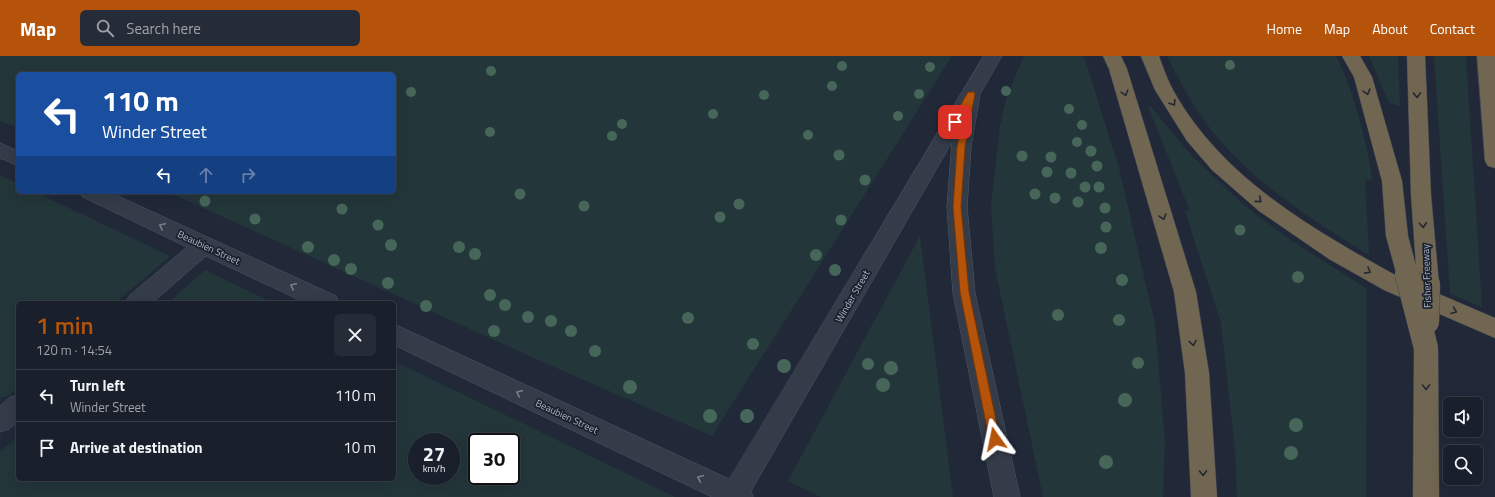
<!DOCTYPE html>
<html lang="en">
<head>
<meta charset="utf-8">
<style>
	:root { --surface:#191f2b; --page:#262c37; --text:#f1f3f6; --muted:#9fa2a9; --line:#373d47; --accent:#b45309 }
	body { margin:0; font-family:"Titillium Web",sans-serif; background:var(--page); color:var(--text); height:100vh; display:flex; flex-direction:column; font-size:15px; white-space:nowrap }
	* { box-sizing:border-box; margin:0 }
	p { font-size:13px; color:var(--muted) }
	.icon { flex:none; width:22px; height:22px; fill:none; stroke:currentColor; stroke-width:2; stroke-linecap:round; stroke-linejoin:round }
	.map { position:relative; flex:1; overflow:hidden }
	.details { position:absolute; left:16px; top:245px; width:380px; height:180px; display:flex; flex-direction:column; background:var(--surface); border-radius:6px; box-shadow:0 4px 16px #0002,0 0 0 1px var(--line) }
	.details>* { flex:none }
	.guide { position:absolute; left:16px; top:16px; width:380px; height:122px; border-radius:6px; box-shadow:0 4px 16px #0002,0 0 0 1px var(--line); background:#1a4fa0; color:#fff; overflow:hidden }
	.buttons { position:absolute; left:1443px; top:341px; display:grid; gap:8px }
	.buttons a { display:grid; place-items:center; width:40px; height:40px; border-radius:6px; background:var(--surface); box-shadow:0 4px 16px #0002,0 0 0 1px var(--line); font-size:20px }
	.speed { position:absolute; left:408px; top:377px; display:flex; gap:8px; font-size:20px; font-weight:700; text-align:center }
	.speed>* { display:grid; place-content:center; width:52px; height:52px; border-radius:50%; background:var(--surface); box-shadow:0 4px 16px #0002,0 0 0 1px var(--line); line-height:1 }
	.speed small { font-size:10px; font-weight:400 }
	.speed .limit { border:2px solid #111; border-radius:6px; background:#fff; color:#111 }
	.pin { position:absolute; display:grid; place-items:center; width:34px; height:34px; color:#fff; margin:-17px; border-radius:8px; box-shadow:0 2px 6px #0006 }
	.me { position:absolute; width:44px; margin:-22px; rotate:348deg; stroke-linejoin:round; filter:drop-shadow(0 0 3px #0008) }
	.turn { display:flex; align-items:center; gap:14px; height:84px; padding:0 20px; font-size:18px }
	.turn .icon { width:52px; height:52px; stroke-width:2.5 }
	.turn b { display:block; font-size:28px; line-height:34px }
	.lanes { display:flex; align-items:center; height:38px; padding:0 20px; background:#0003; justify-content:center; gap:20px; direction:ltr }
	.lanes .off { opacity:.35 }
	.round { display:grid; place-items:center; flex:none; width:42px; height:42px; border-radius:6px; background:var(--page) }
	.summary { display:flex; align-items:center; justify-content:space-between; height:68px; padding:0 20px }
	h1 { font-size:24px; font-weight:600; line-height:30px; color:var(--accent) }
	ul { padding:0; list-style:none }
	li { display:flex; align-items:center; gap:12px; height:52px; padding:0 20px; border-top:1px solid var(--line) }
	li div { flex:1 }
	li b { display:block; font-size:15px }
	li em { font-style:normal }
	header { display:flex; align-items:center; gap:24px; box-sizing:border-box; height:56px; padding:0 20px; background:var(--accent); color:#fff }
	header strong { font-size:19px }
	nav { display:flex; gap:22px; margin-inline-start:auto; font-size:14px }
	.search { width:280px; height:36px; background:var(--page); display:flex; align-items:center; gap:10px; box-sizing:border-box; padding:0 14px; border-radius:6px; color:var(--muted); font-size:15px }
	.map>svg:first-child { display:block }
</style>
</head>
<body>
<header>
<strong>Map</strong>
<div class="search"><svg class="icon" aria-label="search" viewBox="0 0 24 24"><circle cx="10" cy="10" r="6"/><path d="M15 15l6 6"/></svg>Search here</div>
<nav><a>Home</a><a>Map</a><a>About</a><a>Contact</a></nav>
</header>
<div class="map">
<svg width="1495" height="441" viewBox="0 0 1495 441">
	<rect width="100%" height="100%" fill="#212939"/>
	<g fill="#23363a" fill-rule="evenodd">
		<path d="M0,0H952L712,380L554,311L168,136H394V18H18V71L0,65Z"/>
		<path d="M1024,0H1084L1119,112L1155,268L1165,386L1163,441H1043L995,212L991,149L1000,70L1007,40Z"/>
		<path d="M1167,0H1336C1355,38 1365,80 1372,121L1371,125L1365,124L1369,199C1317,167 1263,133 1222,87C1199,61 1182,31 1167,0Z"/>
		<path d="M1369,0H1398L1400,50L1389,47Z"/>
		<path d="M1434,0H1466L1482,251L1450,238Z"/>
		<path d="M1148,50L1151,51L1191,99L1245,150L1289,183L1367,233L1366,441H1237L1235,394L1221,267L1185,155L1189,153Z"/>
		<path d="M0,119L18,128V136H35L168,199L169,201L115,247H18V331L8,340L0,342Z"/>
		<path d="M920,180L953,441H821L788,425Z"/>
		<path d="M205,214L274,247H168Z"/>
		<path d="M394,305L675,441H0V396L18,380V423H394ZM417,386H451V420H417ZM477,386H511V420H477Z"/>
	</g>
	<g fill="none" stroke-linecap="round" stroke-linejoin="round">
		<g stroke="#4f5664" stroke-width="1">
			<g id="minor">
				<path d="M984,0H1002L980,38L971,91L967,151L975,237L1020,441H994L953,237L947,151L952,86L751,435L753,441H712L394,289V268L729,423Z"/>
				<path d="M0,87L18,95V110L0,102Z"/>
				<path d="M80,136H109L336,240L339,247H306L206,200L152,247H126L129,240L187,191L83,141Z"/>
				<path d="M18,339V365L9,373L0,376V350L9,342Z"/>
			</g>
		</g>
		<g stroke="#3f4654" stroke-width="1">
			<g id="motorway">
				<path d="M1103,0H1121L1127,13L1196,236L1209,317L1217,441H1191L1185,317L1174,236L1109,13Z"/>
				<path d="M1141,0H1159C1163,11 1167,23 1173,34C1222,122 1312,173 1397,220L1386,180L1382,125L1354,21L1342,0H1360L1372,21L1402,125L1408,180L1416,210L1411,139L1407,0H1425L1431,139L1439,228L1436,234L1432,235L1495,262V282L1384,234L1329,203L1259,155L1212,114L1187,85L1155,34ZM1416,221L1418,229L1410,226L1415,224Z"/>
				<path d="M1477,0H1495V112L1488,110L1485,105Z"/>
				<path d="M1426,282L1434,285L1438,292L1439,441H1413L1414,292L1418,285Z"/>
			</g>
		</g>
		<use href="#minor" fill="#343c4a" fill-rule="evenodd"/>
		<use href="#motorway" fill="#706651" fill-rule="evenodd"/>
		<g stroke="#3f4654" stroke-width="25" stroke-linecap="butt">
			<g id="motorway-bridge">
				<path d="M1407,218L1426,292"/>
				<path d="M1427,266L1428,228"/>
			</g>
		</g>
		<use href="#motorway-bridge" stroke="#706651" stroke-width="24"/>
	</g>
	<g fill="#47665a">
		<circle cx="1230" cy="9" r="5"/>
		<circle cx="842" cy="10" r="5"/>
		<circle cx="930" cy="11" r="5"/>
		<circle cx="491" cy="15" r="5"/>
		<circle cx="832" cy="30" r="5"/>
		<circle cx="1006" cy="35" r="5"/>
		<circle cx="411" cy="36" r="5"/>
		<circle cx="919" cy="38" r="5"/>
		<circle cx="764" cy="39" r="5"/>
		<circle cx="1069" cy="53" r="5"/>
		<circle cx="713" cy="58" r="5"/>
		<circle cx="898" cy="60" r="5"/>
		<circle cx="622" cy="68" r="5"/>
		<circle cx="1082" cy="69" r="5"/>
		<circle cx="490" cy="76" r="5"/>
		<circle cx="808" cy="79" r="5"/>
		<circle cx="612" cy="80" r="5"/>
		<circle cx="1077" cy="86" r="5"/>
		<circle cx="1091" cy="95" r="5.5"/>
		<circle cx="839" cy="99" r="5.5"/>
		<circle cx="1022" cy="100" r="5.5"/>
		<circle cx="1051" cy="101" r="5.5"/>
		<circle cx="1097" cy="110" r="5.5"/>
		<circle cx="1047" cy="116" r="5.5"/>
		<circle cx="1071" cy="117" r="5.5"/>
		<circle cx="865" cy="124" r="5.5"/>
		<circle cx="1085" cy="131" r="5.5"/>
		<circle cx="1099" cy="131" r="5.5"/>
		<circle cx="520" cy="138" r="5.5"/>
		<circle cx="1035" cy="138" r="5.5"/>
		<circle cx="1055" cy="142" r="5.5"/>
		<circle cx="205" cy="145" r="5.5"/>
		<circle cx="1078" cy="146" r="5.5"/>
		<circle cx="739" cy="148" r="5.5"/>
		<circle cx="584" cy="150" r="5.5"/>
		<circle cx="1105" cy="152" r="5.5"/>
		<circle cx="342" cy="153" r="5.5"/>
		<circle cx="720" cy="161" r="5.5"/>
		<circle cx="255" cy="163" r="5.5"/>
		<circle cx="841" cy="164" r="5.5"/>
		<circle cx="378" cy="169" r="5.5"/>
		<circle cx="1106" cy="171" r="5.5"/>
		<circle cx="1240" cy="174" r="5.5"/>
		<circle cx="391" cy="189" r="6"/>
		<circle cx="308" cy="191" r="6"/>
		<circle cx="459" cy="191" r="6"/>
		<circle cx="1101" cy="192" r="6"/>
		<circle cx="475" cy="198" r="6"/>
		<circle cx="816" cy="199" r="6"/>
		<circle cx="334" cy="204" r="6"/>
		<circle cx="351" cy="213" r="6"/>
		<circle cx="835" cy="214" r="6"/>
		<circle cx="1298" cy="221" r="6"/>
		<circle cx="1122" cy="224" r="6"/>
		<circle cx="388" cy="227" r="6"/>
		<circle cx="490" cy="239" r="6"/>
		<circle cx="505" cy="249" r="6"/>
		<circle cx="426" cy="250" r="6"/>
		<circle cx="1058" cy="259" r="6"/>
		<circle cx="528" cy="261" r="6"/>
		<circle cx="688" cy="262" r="6"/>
		<circle cx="1119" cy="264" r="6"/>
		<circle cx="551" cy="265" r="6"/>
		<circle cx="494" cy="275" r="6"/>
		<circle cx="571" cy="275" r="6"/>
		<circle cx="753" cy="288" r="6"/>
		<circle cx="595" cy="295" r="6"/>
		<circle cx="1138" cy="307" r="6"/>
		<circle cx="868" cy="308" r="6"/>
		<circle cx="784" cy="310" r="7"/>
		<circle cx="891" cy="312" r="7"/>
		<circle cx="883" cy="329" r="7"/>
		<circle cx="630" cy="331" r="7"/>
		<circle cx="1125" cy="344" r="7"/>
		<circle cx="710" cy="360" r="7"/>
		<circle cx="747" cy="360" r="7"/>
		<circle cx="1296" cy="369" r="7"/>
		<circle cx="1291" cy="397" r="7"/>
		<circle cx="1106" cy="406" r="7"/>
	</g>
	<defs><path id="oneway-chevron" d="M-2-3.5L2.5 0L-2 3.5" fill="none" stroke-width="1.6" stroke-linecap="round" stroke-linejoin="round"/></defs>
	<g stroke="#232832">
		<use href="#oneway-chevron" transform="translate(1367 36) rotate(74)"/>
		<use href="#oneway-chevron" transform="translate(1125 37) rotate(73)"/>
		<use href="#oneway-chevron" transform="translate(1417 39) rotate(88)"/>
		<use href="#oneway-chevron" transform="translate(1173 47) rotate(58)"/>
		<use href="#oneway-chevron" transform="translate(1259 144) rotate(41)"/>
		<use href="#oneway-chevron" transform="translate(1163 161) rotate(74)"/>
		<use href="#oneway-chevron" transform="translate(1423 169) rotate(86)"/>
		<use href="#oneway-chevron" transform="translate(1368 215) rotate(29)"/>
		<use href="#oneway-chevron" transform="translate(1454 255) rotate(22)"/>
		<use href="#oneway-chevron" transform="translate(1193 287) rotate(81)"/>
		<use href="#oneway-chevron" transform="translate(1426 331) rotate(90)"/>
		<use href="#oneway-chevron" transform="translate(1203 417) rotate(89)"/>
	</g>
	<g stroke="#787f8e">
		<use href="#oneway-chevron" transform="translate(162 170) rotate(-155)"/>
		<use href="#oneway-chevron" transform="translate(293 230) rotate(-155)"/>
		<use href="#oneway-chevron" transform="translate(519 337) rotate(-155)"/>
		<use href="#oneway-chevron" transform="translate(700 422) rotate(-155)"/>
	</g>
	<path fill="#b45309" stroke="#753606" d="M968,36H974L975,38L965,91L961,151L969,236L1000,383L998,386L995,387L991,386L989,383L960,236L953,151L957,91L963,58L958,67H952L951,66Z"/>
	<g text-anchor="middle" stroke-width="3.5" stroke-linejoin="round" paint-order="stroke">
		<g font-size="10" fill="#afb6c6" stroke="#1a212e">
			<text transform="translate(209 191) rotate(25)" y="4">Beaubien Street</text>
			<text transform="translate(1426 220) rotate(-92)" y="4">Fisher Freeway</text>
			<text transform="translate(852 240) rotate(-60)" y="4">Winder Street</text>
			<text transform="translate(567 360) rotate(25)" y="4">Beaubien Street</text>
		</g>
	</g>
</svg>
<div class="buttons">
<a><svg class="icon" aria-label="sound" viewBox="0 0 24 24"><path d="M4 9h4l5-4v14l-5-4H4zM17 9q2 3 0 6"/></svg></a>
<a><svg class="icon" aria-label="search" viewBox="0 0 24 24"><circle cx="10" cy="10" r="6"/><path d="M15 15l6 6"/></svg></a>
</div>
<div class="speed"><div>27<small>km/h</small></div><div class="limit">30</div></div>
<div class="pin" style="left:955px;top:66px;background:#d93025"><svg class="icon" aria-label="arrive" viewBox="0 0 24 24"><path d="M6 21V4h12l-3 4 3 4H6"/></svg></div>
<svg class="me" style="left:995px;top:383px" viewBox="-20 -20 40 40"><path d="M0-17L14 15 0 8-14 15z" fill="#b45309" stroke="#fff" stroke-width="4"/></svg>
<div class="guide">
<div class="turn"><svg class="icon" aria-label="left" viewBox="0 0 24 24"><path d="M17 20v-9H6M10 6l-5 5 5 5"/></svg><div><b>110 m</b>Winder Street</div></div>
<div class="lanes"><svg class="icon" aria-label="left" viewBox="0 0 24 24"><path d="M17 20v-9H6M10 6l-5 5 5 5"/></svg><svg class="icon off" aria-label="ahead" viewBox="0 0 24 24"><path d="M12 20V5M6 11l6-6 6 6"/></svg><svg class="icon off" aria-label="right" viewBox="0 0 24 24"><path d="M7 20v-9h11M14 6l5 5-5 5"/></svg></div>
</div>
<section class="details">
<div class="summary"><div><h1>1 min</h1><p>120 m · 14:54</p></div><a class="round"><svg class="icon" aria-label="close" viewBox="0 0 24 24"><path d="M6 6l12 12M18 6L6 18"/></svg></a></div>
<ul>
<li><svg class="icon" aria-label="left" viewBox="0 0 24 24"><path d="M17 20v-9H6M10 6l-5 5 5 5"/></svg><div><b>Turn left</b><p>Winder Street</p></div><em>110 m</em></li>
<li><svg class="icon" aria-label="arrive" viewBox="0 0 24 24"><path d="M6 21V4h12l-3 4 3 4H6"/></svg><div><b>Arrive at destination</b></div><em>10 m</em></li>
</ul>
</section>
</div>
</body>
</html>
